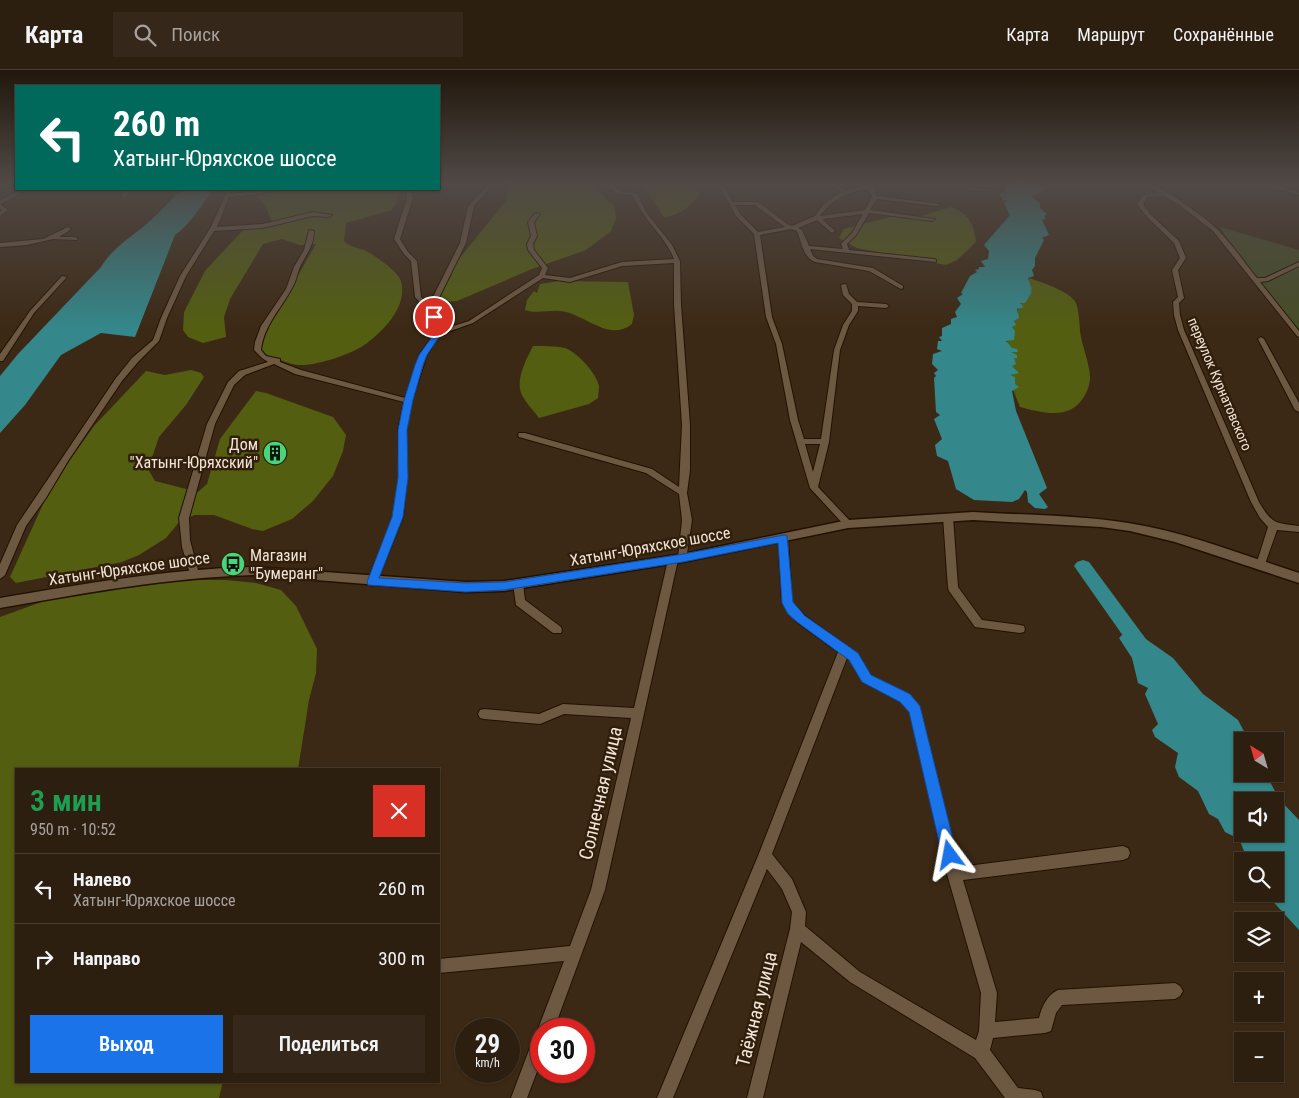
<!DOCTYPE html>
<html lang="ru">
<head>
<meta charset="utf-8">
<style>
	:root { --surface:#2d1f10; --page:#352719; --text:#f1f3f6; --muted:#a7a29f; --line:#483d30; --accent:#1a73e8 }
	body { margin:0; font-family:"Roboto Condensed",sans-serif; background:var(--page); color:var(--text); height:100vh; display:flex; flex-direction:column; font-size:19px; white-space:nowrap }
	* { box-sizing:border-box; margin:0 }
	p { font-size:16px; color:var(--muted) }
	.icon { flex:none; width:28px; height:28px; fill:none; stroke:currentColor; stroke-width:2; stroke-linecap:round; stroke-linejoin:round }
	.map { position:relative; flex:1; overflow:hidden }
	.details { position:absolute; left:15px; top:698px; width:425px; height:315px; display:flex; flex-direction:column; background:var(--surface); border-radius:0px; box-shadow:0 1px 4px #0004,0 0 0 1px var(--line) }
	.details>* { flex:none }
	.guide { position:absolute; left:15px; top:15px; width:425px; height:105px; border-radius:0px; box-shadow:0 1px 4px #0004,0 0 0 1px var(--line); background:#00695c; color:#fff; overflow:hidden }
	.needle { width:32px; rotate:323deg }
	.buttons { position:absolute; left:1234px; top:662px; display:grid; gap:10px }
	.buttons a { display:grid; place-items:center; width:50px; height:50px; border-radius:0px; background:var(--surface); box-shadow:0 1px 4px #0004,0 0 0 1px var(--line); font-size:25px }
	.speed { position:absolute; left:455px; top:948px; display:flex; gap:10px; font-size:25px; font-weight:700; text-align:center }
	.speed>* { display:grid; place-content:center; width:65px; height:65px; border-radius:50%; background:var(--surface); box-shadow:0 1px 4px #0004,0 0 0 1px var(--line); line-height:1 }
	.speed small { font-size:12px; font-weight:400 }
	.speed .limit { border:8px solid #d22; background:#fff; color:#111 }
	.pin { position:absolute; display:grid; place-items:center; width:42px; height:42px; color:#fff; margin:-21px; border:2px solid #fff; border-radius:50%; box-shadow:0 1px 5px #0007 }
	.me { position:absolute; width:55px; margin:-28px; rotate:347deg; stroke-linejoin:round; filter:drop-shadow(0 0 4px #0008) }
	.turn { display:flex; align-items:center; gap:18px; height:105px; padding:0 15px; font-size:22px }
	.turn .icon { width:65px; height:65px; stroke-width:2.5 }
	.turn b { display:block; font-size:35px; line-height:42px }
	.round { display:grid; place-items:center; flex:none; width:52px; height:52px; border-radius:0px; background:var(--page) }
	.summary { display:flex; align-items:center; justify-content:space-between; height:85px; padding:0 15px }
	h1 { font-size:30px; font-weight:600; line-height:38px; color:#1e9e55 }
	.button { display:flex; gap:10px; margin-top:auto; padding:10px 15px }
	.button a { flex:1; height:58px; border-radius:0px; background:var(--accent); color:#fff; font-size:20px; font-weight:600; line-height:58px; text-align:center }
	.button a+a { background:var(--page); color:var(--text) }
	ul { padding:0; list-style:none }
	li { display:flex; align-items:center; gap:15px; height:70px; padding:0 15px; border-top:1px solid var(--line) }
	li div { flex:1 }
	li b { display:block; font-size:19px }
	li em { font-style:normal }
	header { display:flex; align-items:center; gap:30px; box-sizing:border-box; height:70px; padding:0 25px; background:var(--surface); border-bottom:1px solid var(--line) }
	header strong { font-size:24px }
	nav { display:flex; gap:28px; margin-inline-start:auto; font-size:18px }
	.search { width:350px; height:45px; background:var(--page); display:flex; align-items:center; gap:12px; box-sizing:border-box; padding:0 18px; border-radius:0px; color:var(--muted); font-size:19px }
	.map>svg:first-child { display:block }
</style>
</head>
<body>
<header>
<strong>Карта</strong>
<div class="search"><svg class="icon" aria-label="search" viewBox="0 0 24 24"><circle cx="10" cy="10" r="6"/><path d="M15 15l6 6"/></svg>Поиск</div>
<nav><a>Карта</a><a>Маршрут</a><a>Сохранённые</a></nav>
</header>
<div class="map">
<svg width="1299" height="1028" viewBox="0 0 1299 1028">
	<rect width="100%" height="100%" fill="#3c2915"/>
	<path fill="#464d27" d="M1220,157L1299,180V265L1254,209Z"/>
	<g fill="#535e10">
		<path d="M508,114H591L614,136L616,148L611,161L586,180L532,199L457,231L439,232L445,206L506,131Z"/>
		<path d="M642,114H692L700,123C694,135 677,146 664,147Z"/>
		<path d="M249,119H401L396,134L392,140L346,153L344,171C350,177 356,177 364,180C373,184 396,200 400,209C410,233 385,260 367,273C353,284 317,296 299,295C293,295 286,292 280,290C273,287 265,286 261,279L264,265L316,174L300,175L282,169L263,174L230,229L224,247L226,267L203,273L188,267L183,260L184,242L205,201L243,160L274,156L265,135Z"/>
		<path d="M951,137C969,144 974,154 976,172L957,190L946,195L857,178L839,168L844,159L894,146L915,148Z"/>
		<path d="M1029,208C1041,212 1066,220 1074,230C1080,237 1079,257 1081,267C1083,278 1090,296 1090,307C1090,314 1088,319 1085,325C1071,351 1043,343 1020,337L1001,290Z"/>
		<path d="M559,211L628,212L634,245L632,254C608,273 585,243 560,241C548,240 537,244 525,240L527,230L534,221L537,223L540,214Z"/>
		<path d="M533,276C544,276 555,276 565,278C577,282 597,304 599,316C599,320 598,325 598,328L589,334L539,348C534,341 526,333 522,325C515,310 526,290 533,276Z"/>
		<path d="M191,300L201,303L204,307L186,335L159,367L148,399L155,411L198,422L207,414L220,369L256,321L266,323L333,347L346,365L343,381L333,406L313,431L292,449L263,461L252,459L214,445H195L180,451L166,468L139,485L122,492L16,513L10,507L43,434L70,390L94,356L146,301L165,305Z"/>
		<path d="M189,510H226L256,513L281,520L296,536L317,579L316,603L309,630L298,699H16V1011H223L219,1028H0V547L44,531L82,522Z"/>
	</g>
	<g fill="#34878a">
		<path d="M1004,114H1045L1046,117L1042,122L1031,126L1040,133V138L1047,144L1044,146L1046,148L1042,150L1049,165L1042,168L1044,170L1035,188V196L1032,200L1034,206L1028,208L1032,220L1030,221L1032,222L1025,233H1020L1024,237L1017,239L1019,248L1014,251L1016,255L1012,257L1015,261L1014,270L1006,271L1012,278L1017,279L1018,282H1011L1017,285V288H1014L1016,294L1012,296L1019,303L1010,305L1015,307V314L1019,317L1012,321L1016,341L1047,418L1039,424L1048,437L1045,439L1035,438L1028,432L1027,422L1025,420L1019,429L1012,432L974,430L956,419L948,391L937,386L935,375L942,369L934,349L940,345L936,342L934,308L936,306L934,303L938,300L932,294L933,284L942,281L937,279L938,271H942L939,267L942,266V258L951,254V249L957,247L955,242L961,234L957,228L963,224L961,223L970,206L977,202L975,200L979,199V197H985L981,191L988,189L989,181L984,175L1010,145L1004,133L1007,131L1003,130L999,124L1005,121Z"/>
		<path d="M182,119H214C201,135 191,154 175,165L135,267L101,263L61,285L25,335L0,363V306L18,284L101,197C111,180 128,169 143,157C157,146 169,131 182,119Z"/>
		<path d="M1122,565L1143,567L1173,588L1203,624L1238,650L1249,671H1242V704H1266L1279,729L1299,750V860L1266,824H1275V791H1248L1240,771L1245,764H1275V731H1242V761L1241,760L1235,767L1225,762L1218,749L1209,744L1198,721L1179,707L1175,697L1178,683L1155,667L1152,660L1158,654L1145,624L1148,618L1138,613L1132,588L1119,568Z"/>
	</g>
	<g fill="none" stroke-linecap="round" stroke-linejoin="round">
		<path fill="#34878a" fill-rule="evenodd" d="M1083,490L1089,492L1154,580L1157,585L1154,590L1147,593L1140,590L1074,496L1077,492Z"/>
		<g stroke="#231100" stroke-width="2">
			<g id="minor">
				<path d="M16,114V115L0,117V115Z"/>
				<path d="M489,114H494L474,136L466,173L433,240L441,260L469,251L539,205L542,198L528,180L527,174L531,166L528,152L535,143L540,144L534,152L537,166L533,174L534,180L548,198L545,205L570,208L622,192L674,189C665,165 642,150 633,125L616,123L608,114H612L622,122L637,123L646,142L672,175L680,191L681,235L690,355V400L687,423L692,450L686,490L683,491L678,488L682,450L679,424L646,403L519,367L518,365L519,363H525L652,399L679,417L682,355L674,235V193L622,196L570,212L543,208L473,253L439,265L427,285L412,331L406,360L407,408L403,447L377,512L372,516L367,512L393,447L399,408L398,360L404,332L295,304L274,294L245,305L234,315L215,354L189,448L190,470L199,504L197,507H191L182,477L179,448L207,354L228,312L239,301L268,292L262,288L254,280L255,272L261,256L286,219L294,197L304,180L309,160L314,161C314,176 306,184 300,197C297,204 296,212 292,218C281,239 264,255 261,280L266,286L280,289V292L301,300L405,328L419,285L434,264L435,258L427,241L415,227L411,191L404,184L394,169L407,128L406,119H410L413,128L400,169L408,182L417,191L421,227L429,235L460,173L468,136Z"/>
				<path d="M718,114H722L733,132H758L787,154L792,156L815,146L824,134L841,122L831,114H836L846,121L868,114H874L870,117L874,119L877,126L940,134L937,136L877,129L870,140L935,149L932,151L869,143L856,165L847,174L849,180L934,189L936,190V192L810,179L813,186L817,189L873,198L903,216V218L901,219L869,201L815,192C803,187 802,173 797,161L791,159L760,165L772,247L782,274L798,350L804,369H821L834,280L843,255L852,241V234L843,225L841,215L846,214L849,224L857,232L886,234L889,236L886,238L858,236V241L849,255L840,280L829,372L818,417L851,452L853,454L851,456H845L810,418L790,350L776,274L766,247L754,164L736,146ZM866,119L870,121L872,127L865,140L820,146C834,128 844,124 866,119ZM735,135H755L785,157L758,162L740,144ZM863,144L852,163L841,174L843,179L809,176L802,160L798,158L817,150L832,163L835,161L834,160L822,149ZM805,374H820L813,402Z"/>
				<path d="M963,114H968L970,118L992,120L990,121L969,120Z"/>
				<path d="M1146,114C1160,114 1206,148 1217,159C1232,174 1244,192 1257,208H1265L1299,192V196L1268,211L1260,212L1299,261V267L1297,266L1213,161L1178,134L1164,126L1147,127L1143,134L1150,144L1179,171L1186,188L1178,200L1184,228L1179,233L1180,245L1184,260L1259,432C1272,454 1275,453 1299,456V462L1277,460L1264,497H1258L1256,495L1268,457L1260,448L1251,432L1178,260L1174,245L1173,232L1178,227L1172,200L1180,188L1174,173L1146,146L1137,134L1143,125L1160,123Z"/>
				<path d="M1262,114H1270L1299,122V125Z"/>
				<path d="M24,119H29L0,134V130Z"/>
				<path d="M127,119H131L125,127H121Z"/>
				<path d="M228,119H232L230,124L282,119L259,124L229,127L217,157L263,154L313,142L332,145L329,147L313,146L263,158L214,161L186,206L167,248L159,271L138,292L122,311L68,391L46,428L26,456L5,505L0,509V494L17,455L116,308L132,288L153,270L161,248L180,206L211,157Z"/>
				<path d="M0,134L8,140L0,146V141L2,140L0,139Z"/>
				<path d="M68,157L71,159L70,160L59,167H75L78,169L77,170L53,169L27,175L0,177V173L43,169Z"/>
				<path d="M62,206L67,207L34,243L3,291H0V284L30,241Z"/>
				<path d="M1261,267L1264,269L1299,333V342L1295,340L1258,269Z"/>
				<path d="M948,444L953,447L958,517L982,550L1020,555L1024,556L1025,559L1024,562L1020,563L975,557L949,521L948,518L943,447Z"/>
				<path d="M783,465L788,468L792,532L805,546L858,584L871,606L909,625L919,637L959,797L1123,776L1128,778L1130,783L1128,788L1123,790L963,810L997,923L995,952L1039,948C1042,936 1047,925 1058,920L1175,913L1180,916L1183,921L1180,926L1175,929L1062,935L1056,943L1051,961L1045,963L993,968L990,980L1018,1018L1035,1020L1041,1022L1043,1028H1005L975,988L850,912L801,872L763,1028H747L790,859L792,842L782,819L767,799L673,1028H657L758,786L838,582L797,552L782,533L778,468ZM847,588L850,590L863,612L901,631L910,642L947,804L981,923L979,961L976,970L860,902L805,856L806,842L792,809L772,784Z"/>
				<path d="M673,487L678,490L605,820L554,959H541V991L527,1028H511L535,964L540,963L538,959L564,891L439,903V889L570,876L591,820L631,648L564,644L540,654L484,649L480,648L478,644L480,640L484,639L539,644L563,634L634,638L668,490Z"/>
				<path d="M518,510L523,514L525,530L561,557L562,560L561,563H553L516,535L513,514Z"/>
			</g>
		</g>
		<g stroke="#231100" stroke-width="3">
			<path id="tertiary" d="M973,442C1024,445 1077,445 1128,453C1186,462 1243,485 1299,503V513L1175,472L1130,461L1101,457L973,450L848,458L683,492L504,521L466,522L253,505C167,508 84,523 0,538V528C84,514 167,499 253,497L466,512L504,511L683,484L848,450Z"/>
		</g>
		<use href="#minor" fill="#6d5842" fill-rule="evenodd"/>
		<use href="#tertiary" fill="#6d5842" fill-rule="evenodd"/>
	</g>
	<linearGradient id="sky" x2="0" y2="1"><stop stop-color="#21170c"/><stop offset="0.44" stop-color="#504946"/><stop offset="1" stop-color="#504946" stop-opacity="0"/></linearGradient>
	<rect width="1299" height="258" fill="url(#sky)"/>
	<path fill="#1a73e8" stroke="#114b97" d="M431,245L437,247L442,258L441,264L427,285L423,295L413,330L407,360L408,408L403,447L379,508L466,513L504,512L683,484L784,465L787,466L793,532L805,546L858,583L871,605L910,624L920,636L957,785L955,791L950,793L944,791L942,785L909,642L900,632L862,612L849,590L797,552L788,544L782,533L778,473L683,492L504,520L466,522L368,515L367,512L392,447L398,408V360L404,330L415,295L419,285L434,264L435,258Z"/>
	<defs>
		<g id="building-disc" transform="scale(1.25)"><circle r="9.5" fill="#46d77a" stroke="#321f0b"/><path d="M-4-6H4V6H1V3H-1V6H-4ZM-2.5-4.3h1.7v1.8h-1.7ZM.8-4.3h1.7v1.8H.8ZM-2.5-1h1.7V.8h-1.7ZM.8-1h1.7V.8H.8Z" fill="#111"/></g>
		<g id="bus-disc" transform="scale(1.25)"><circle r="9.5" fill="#46d77a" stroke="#321f0b"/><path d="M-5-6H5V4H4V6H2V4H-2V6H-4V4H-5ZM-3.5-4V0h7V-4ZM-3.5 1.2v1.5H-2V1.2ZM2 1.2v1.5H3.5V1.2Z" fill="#111"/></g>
	</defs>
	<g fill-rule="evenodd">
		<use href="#building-disc" x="275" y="383"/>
		<use href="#bus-disc" x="233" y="494"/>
	</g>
	<g text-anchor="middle" stroke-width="5" stroke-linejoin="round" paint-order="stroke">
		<g font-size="14" fill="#f1e4d8" stroke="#321f0b">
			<text transform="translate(1220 314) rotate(67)" y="5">переулок Курнатовского</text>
		</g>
		<g font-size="16" fill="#f1e4d8" stroke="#321f0b" text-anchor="end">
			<text x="258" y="380">Дом<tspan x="258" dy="18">"Хатынг-Юряхский"</tspan></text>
			<text x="250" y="491" text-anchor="start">Магазин<tspan x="250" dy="18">"Бумеранг"</tspan></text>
		</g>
		<g font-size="16" fill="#f1e4d8" stroke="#321f0b">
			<text transform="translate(650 476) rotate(-10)" y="6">Хатынг-Юряхское шоссе</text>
			<text transform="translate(129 498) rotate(-8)" y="6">Хатынг-Юряхское шоссе</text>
		</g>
		<g font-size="19" fill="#f1e4d8" stroke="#321f0b">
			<text transform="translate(600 723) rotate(-77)" y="7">Солнечная улица</text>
			<text transform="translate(756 939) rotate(-76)" y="7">Таёжная улица</text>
		</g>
	</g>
</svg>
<div class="buttons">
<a><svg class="needle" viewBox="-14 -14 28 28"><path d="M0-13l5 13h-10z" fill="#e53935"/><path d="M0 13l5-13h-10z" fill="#a7a29f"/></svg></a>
<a><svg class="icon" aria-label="sound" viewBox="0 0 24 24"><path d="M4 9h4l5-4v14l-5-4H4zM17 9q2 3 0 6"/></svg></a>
<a><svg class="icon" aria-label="search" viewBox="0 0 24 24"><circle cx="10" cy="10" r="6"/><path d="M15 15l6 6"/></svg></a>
<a><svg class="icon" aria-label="layers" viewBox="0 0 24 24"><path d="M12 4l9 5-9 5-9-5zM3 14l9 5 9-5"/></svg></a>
<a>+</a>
<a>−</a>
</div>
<div class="speed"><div>29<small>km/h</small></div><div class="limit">30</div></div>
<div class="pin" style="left:434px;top:247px;background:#d93025"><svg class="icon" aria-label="arrive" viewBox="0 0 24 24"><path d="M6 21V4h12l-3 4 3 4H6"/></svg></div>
<svg class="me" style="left:950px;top:785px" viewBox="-20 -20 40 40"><path d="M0-17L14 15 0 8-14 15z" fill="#1a73e8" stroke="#fff" stroke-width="4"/></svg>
<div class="guide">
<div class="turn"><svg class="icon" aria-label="left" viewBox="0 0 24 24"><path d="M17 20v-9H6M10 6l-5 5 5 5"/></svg><div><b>260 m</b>Хатынг-Юряхское шоссе</div></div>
</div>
<section class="details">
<div class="summary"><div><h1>3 мин</h1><p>950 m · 10:52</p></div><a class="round" style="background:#d93025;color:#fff"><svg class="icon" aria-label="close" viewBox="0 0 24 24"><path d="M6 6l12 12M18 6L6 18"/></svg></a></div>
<ul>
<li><svg class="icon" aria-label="left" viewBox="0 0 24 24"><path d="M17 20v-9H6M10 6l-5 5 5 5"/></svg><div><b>Налево</b><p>Хатынг-Юряхское шоссе</p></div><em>260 m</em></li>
<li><svg class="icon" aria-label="right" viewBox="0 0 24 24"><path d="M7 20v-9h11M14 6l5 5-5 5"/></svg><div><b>Направо</b></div><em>300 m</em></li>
</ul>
<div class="button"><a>Выход</a><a>Поделиться</a></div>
</section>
</div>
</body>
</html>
